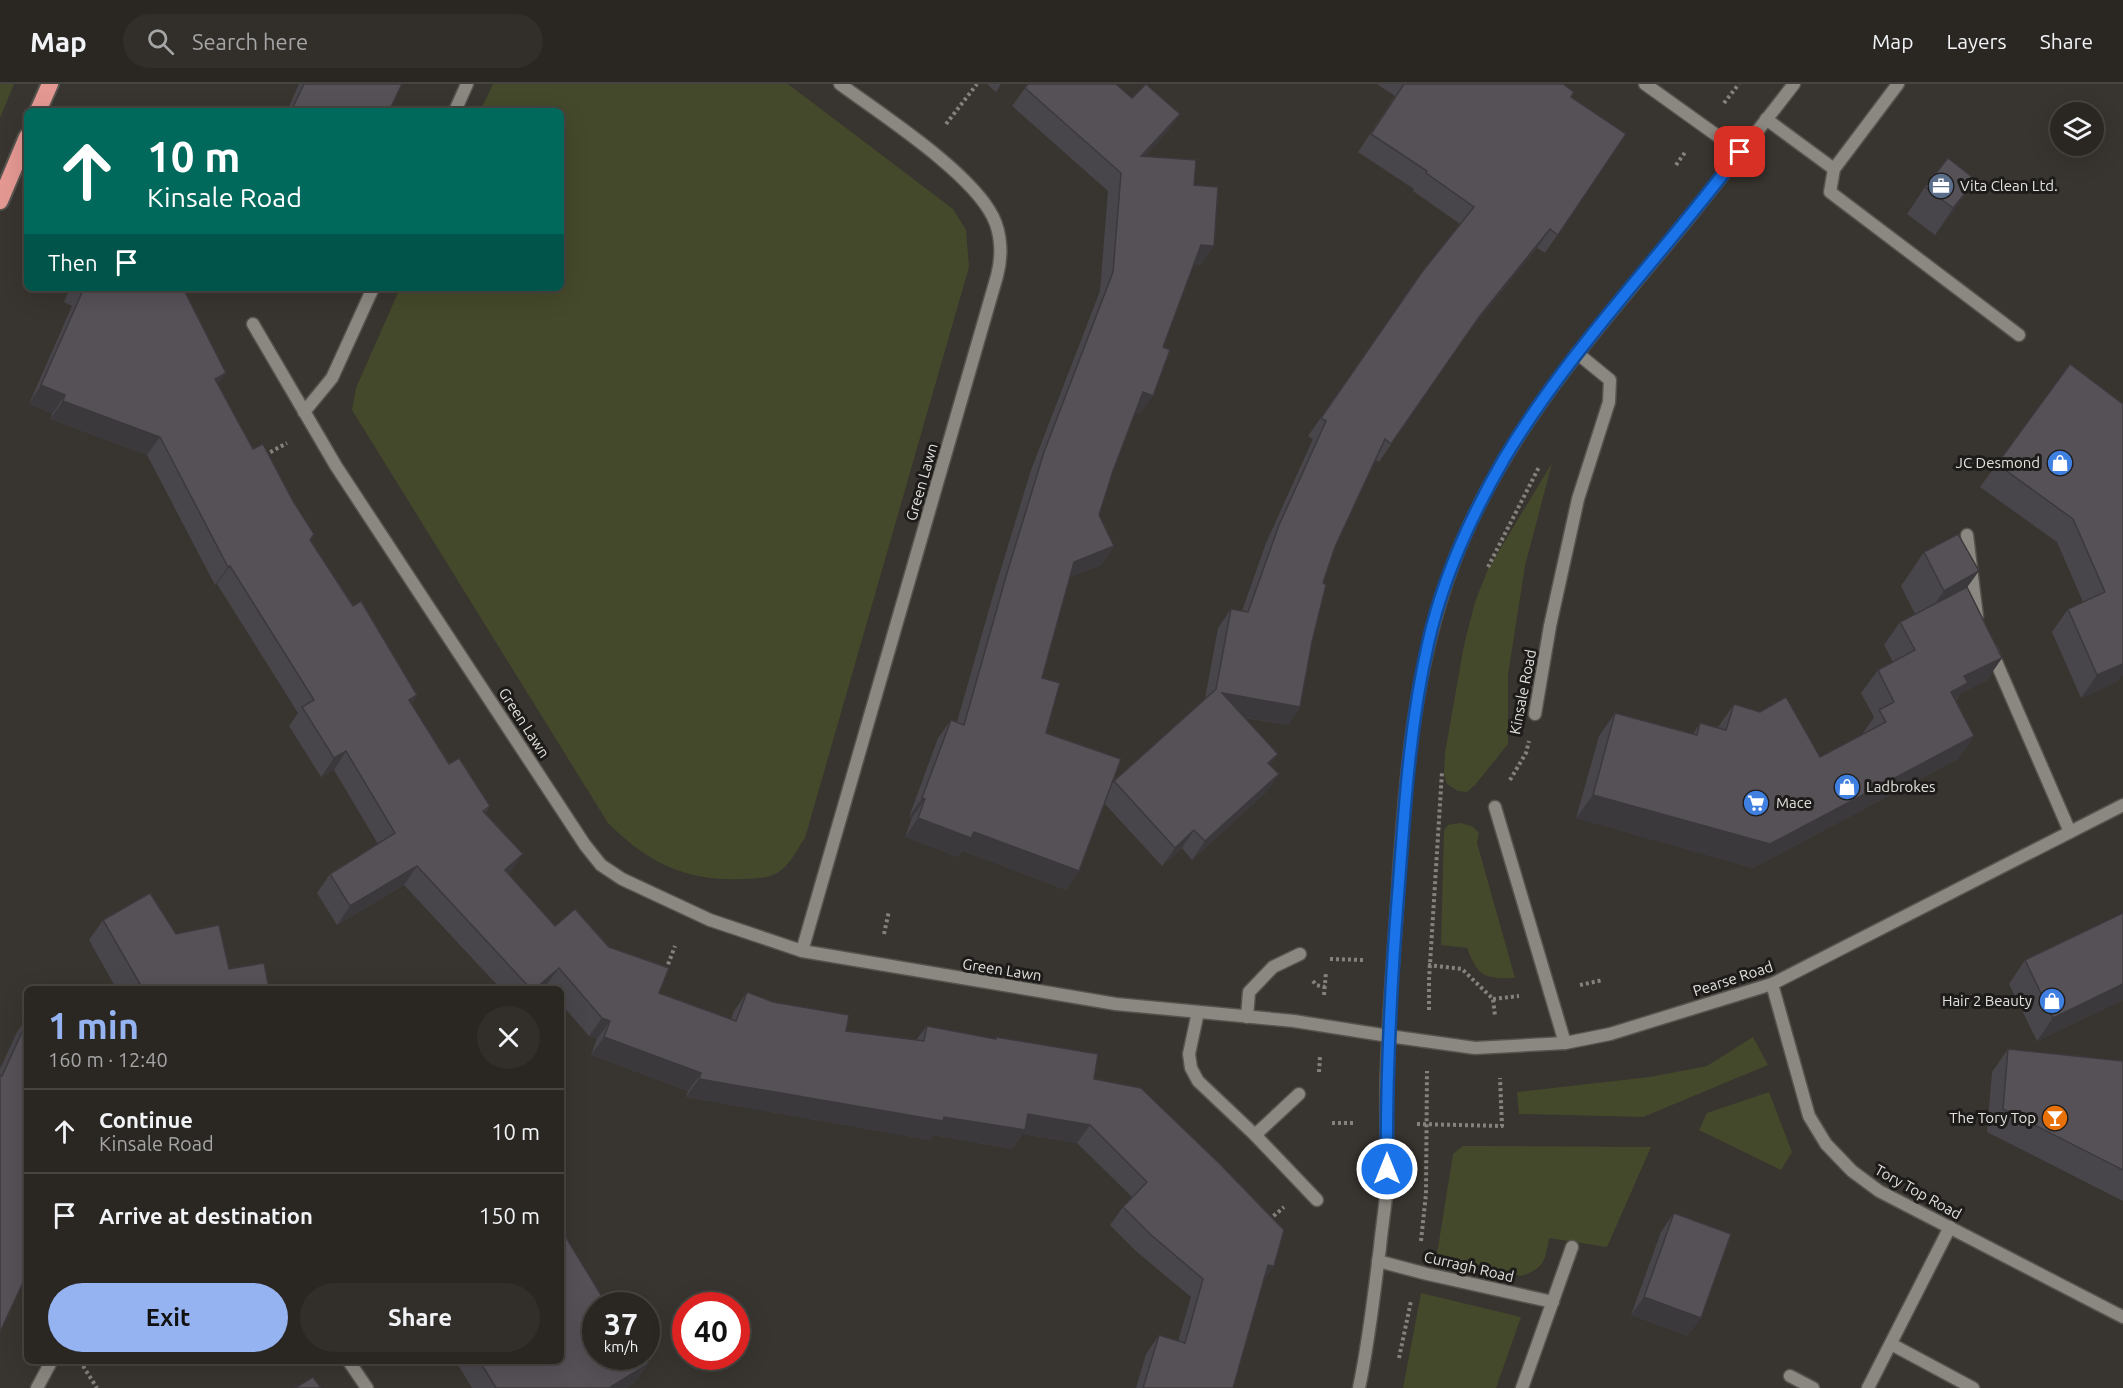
<!DOCTYPE html>
<html lang="en">
<head>
<meta charset="utf-8">
<style>
	:root { --surface:#2a2723; --page:#322f2b; --text:#f1f3f6; --muted:#a5a5a6; --line:#464441; --accent:#95b2f1 }
	body { margin:0; font-family:Ubuntu,sans-serif; background:var(--page); color:var(--text); height:100vh; display:flex; flex-direction:column; font-size:22px; white-space:nowrap }
	* { box-sizing:border-box; margin:0 }
	p { font-size:20px; color:var(--muted) }
	.icon { flex:none; width:33px; height:33px; fill:none; stroke:currentColor; stroke-width:2; stroke-linecap:round; stroke-linejoin:round }
	.map { position:relative; flex:1; overflow:hidden }
	.sheet { position:absolute; left:24px; top:902px; width:540px; height:378px; display:flex; flex-direction:column; background:var(--surface); border-radius:9px; box-shadow:0 6px 24px #0002,0 0 0 2px var(--line) }
	.sheet>* { flex:none }
	.hud { position:absolute; left:24px; top:24px; width:540px; height:183px; border-radius:9px; box-shadow:0 6px 24px #0002,0 0 0 2px var(--line); background:#00695c; color:#fff; overflow:hidden }
	.buttons { position:absolute; left:2050px; top:18px; display:grid; gap:12px }
	.buttons a { display:grid; place-items:center; width:54px; height:54px; border-radius:50%; background:var(--surface); box-shadow:0 6px 24px #0002,0 0 0 2px var(--line); font-size:30px }
	.speed { position:absolute; left:582px; top:1208px; display:flex; gap:12px; font-size:30px; font-weight:700; text-align:center }
	.speed>* { display:grid; place-content:center; width:78px; height:78px; border-radius:50%; background:var(--surface); box-shadow:0 6px 24px #0002,0 0 0 2px var(--line); line-height:1 }
	.speed small { font-size:15px; font-weight:400 }
	.speed .limit { border:9px solid #d22; background:#fff; color:#111 }
	.pin { position:absolute; display:grid; place-items:center; width:51px; height:51px; color:#fff; margin:-26px; border-radius:12px; box-shadow:0 3px 9px #0006 }
	.me { position:absolute; width:66px; margin:-33px; rotate:0deg; stroke-linejoin:round; filter:drop-shadow(0 0 4px #0008) }
	.turn { display:flex; align-items:center; gap:21px; height:126px; padding:0 24px; font-size:27px }
	.turn .icon { width:78px; height:78px; stroke-width:2.5 }
	.turn b { display:block; font-size:42px; line-height:51px }
	.then { display:flex; align-items:center; height:57px; padding:0 24px; background:#0003; gap:12px; font-size:22px }
	.round { display:grid; place-items:center; flex:none; width:63px; height:63px; border-radius:32px; background:var(--page) }
	.summary { display:flex; align-items:center; justify-content:space-between; height:102px; padding:0 24px }
	h1 { font-size:36px; font-weight:700; line-height:45px; color:var(--accent) }
	.cta { display:flex; gap:12px; margin-top:auto; padding:12px 24px }
	.cta a { flex:1; height:69px; border-radius:36px; background:var(--accent); color:#111; font-size:24px; font-weight:700; line-height:69px; text-align:center }
	.cta a+a { background:var(--page); color:var(--text) }
	ul { padding:0; list-style:none }
	li { display:flex; align-items:center; gap:18px; height:84px; padding:0 24px; border-top:2px solid var(--line) }
	li div { flex:1 }
	li b { display:block; font-size:22px }
	li em { font-style:normal }
	header { display:flex; align-items:center; gap:36px; box-sizing:border-box; height:84px; padding:0 30px; background:var(--surface); border-bottom:2px solid var(--line) }
	header strong { font-size:28px }
	nav { display:flex; gap:33px; margin-inline-start:auto; font-size:21px }
	.search { width:420px; height:54px; background:var(--page); display:flex; align-items:center; gap:15px; box-sizing:border-box; padding:0 21px; border-radius:33px; color:var(--muted); font-size:22px }
	.map>svg:first-child { display:block }
</style>
</head>
<body>
<header>
<strong>Map</strong>
<div class="search"><svg class="icon" aria-label="search" viewBox="0 0 24 24"><circle cx="10" cy="10" r="6"/><path d="M15 15l6 6"/></svg>Search here</div>
<nav><a>Map</a><a>Layers</a><a>Share</a></nav>
</header>
<div class="map">
<svg width="2123" height="1304" viewBox="0 0 2123 1304">
	<rect width="100%" height="100%" fill="#38342f"/>
	<g fill="#45492b">
		<path d="M0,0H14L0,34Z"/>
		<path d="M493,0H788L953,125L966,146L969,183L805,754C797,765 791,779 780,787C769,795 757,794 744,795C687,798 648,779 608,739L352,326L356,304L400,204H561V27H480Z"/>
		<path d="M1552,379L1525,482L1508,591V660L1475,701L1467,708L1458,707L1447,700L1444,690L1445,669L1464,561L1475,518L1488,485Z"/>
		<path d="M1460,739L1472,742L1479,749L1477,759L1515,894C1485,895 1478,893 1467,864L1441,861L1444,746L1448,741Z"/>
		<path d="M1753,953L1768,981L1643,1033L1519,1030L1517,1008L1650,993L1707,982Z"/>
		<path d="M1769,1008L1792,1068L1781,1086L1699,1046L1707,1029Z"/>
		<path d="M1463,1062H1484L1651,1063L1607,1163L1549,1154C1545,1177 1545,1184 1521,1192L1437,1170L1453,1070Z"/>
		<path d="M1421,1209L1521,1233L1496,1304H1403Z"/>
	</g>
	<g fill="none" stroke-linecap="round" stroke-linejoin="round">
		<g stroke="#56534e" stroke-width="15">
			<g id="service">
				<path d="M1898,0L1834,85L1830,108L2019,251"/>
				<path d="M1766,35L1834,85"/>
				<path d="M1967,451L1977,533"/>
				<path d="M1991,566L2070,748"/>
				<path d="M1891,1260L1973,1304"/>
				<path d="M1790,1292L1813,1304"/>
				<path d="M1868,1304L1950,1143"/>
			</g>
		</g>
		<g stroke="#56534e" stroke-width="15">
			<g id="minor">
				<path d="M840,0C882,31 971,88 993,133C1002,151 1002,174 997,192L802,867L1116,920L1294,937L1389,952"/>
				<path d="M1645,0L1740,68"/>
				<path d="M455,27L467,0"/>
				<path d="M253,240L336,382L585,761L601,781L622,795L710,836L802,867"/>
				<path d="M304,328L332,294L373,204"/>
				<path d="M1535,630L1550,542L1578,415L1609,318L1610,296L1577,269"/>
				<path d="M1495,723L1565,959"/>
				<path d="M1772,900L1809,1032L1826,1060L1852,1087L1879,1107L2123,1233"/>
				<path d="M1198,928L1189,970L1191,984L1198,997L1255,1051L1317,1116"/>
				<path d="M1247,933L1249,908L1273,883L1300,870"/>
				<path d="M1255,1051L1299,1010"/>
				<path d="M1378,1177L1427,1190L1553,1218"/>
				<path d="M348,1276L367,1304"/>
				<path d="M37,1304L52,1276"/>
				<path d="M1522,1304L1572,1163"/>
			</g>
		</g>
		<g stroke="#56534e" stroke-width="15">
			<g id="tertiary">
				<path d="M1389,952L1475,964L1565,959L1610,950L1772,900L2123,721"/>
				<path d="M1359,1304C1369,1257 1374,1210 1380,1163C1382,1141 1386,1120 1387,1099C1388,1061 1385,1022 1387,984C1389,920 1395,856 1399,791C1406,687 1415,582 1452,483C1498,358 1586,258 1670,157C1712,106 1753,53 1794,0"/>
			</g>
		</g>
		<g stroke="#56534e" stroke-width="20">
			<g id="trunk">
				<path d="M38,27L50,0"/>
				<path d="M0,117L27,53"/>
			</g>
		</g>
		<g stroke="#85817d" stroke-width="4" stroke-dasharray="3 3" stroke-linecap="butt">
			<path d="M1724,19L1739,0"/>
			<path d="M946,40L977,0"/>
			<path d="M1676,81L1686,67"/>
			<path d="M265,371L287,359"/>
			<path d="M1488,483L1539,383"/>
			<path d="M1510,696L1526,669L1529,657"/>
			<path d="M884,850L889,827"/>
			<path d="M1330,875L1364,876"/>
			<path d="M1428,881L1462,885L1493,915L1495,932"/>
			<path d="M666,886L675,862"/>
			<path d="M1313,897L1316,901L1325,903"/>
			<path d="M1580,901L1603,896"/>
			<path d="M1324,911L1326,888"/>
			<path d="M1493,915L1519,912"/>
			<path d="M1429,926V896L1442,688"/>
			<path d="M1319,988L1320,972"/>
			<path d="M1332,1039H1355"/>
			<path d="M1417,1040L1502,1042L1500,994"/>
			<path d="M1269,1136L1284,1123"/>
			<path d="M1421,1157L1426,1110L1427,987"/>
			<path d="M1399,1274L1411,1217"/>
			<path d="M83,1282L97,1304"/>
		</g>
		<use href="#service" stroke="#8b8781" stroke-width="12"/>
		<use href="#minor" stroke="#8b8781" stroke-width="12"/>
		<use href="#tertiary" stroke="#8b8781" stroke-width="12"/>
		<use href="#trunk" stroke="#e49892" stroke-width="16"/>
	</g>
	<g fill="#49464b">
		<path d="M299,0H402L389,27H287Z"/>
		<path d="M987,0H1001L996,8Z"/>
		<path d="M1028,0L1132,14L1180,30L1167,48L1145,72L1194,101L1214,162L1201,181L1194,180L1163,263L1140,330L1135,328L1113,387L1099,431L1114,462L1101,481L1070,493L1042,594L1046,649L1111,701L1114,697L1205,615L1218,544L1231,525L1242,527L1266,459L1313,355L1308,352L1422,188L1460,140L1413,107L1414,105L1358,68L1395,12L1377,0H1563L1571,13L1626,50L1545,169L1537,164L1467,250L1379,378L1375,376L1335,463L1323,499L1300,623L1288,641L1245,634L1270,681L1279,690L1266,708L1192,776L1182,764L1162,782L1104,719L1079,787L1066,806L963,767L958,773L905,753L912,734L909,733L938,654L951,636L957,638L994,508L1031,386L1100,207L1108,107L1012,22Z"/>
		<path d="M1976,96L1957,122L1935,151L1907,130L1925,103Z"/>
		<path d="M70,204H183L218,301L253,365L353,522L417,611L411,620L449,680L490,722L485,729L510,789L509,790L555,842L609,863L659,909L731,935L734,927L747,908L846,947L916,956L927,942L995,955L996,953L1094,995L1263,1198L1233,1304H1136L1146,1270L1159,1251L1178,1257L1191,1213L1137,1168L1110,1141L1123,1123L1132,1113L1077,1059L1023,1050L1012,1065L933,1051L930,1056L686,1013L688,1007L591,971L597,955L589,952L561,920V904H547L546,903L544,904H500L404,801L337,841L317,809L330,790L378,760L334,686L321,693L289,642L298,629L217,500L215,501L147,371L50,335L52,330L29,320L72,222L64,218Z"/>
		<path d="M2123,320V591L2121,592L2117,598L2081,614L2052,548L2068,525L2083,518L2057,458L1980,403L1997,380Z"/>
		<path d="M1924,468L1967,504L2002,574L1986,597L1961,609L1956,617L1974,652L1958,675L1753,784L1576,734L1599,652L1615,629L1693,650L1700,639L1718,643L1734,620L1820,673L1864,650L1863,649L1874,633L1861,609L1878,586L1893,578L1884,561L1900,538L1915,530L1901,502Z"/>
		<path d="M2123,829V916L2037,957L2009,900L2025,876Z"/>
		<path d="M103,836L176,850L229,885L116,904L89,856Z"/>
		<path d="M27,934V1190L0,1248V985L17,948Z"/>
		<path d="M2008,965L2123,977V1117L1987,1048L1992,988Z"/>
		<path d="M1674,1129L1688,1252L1631,1231L1661,1148Z"/>
		<path d="M606,1212L648,1280L635,1298L626,1304H472L455,1276H561Z"/>
	</g>
	<g fill="#3c393d">
		<path d="M1180,30L1167,48L1128,91L1141,72Z"/>
		<path d="M1976,96L1957,122L1935,151L1953,124Z"/>
		<path d="M1550,145L1537,164L1466,252L1479,233Z"/>
		<path d="M1201,161L1214,162L1201,181L1188,180Z"/>
		<path d="M226,289L213,307L215,295Z"/>
		<path d="M41,301L65,311L52,330L29,320Z"/>
		<path d="M1143,308L1153,312L1140,330L1130,326Z"/>
		<path d="M63,317L160,353L147,371L50,335Z"/>
		<path d="M1114,462L1101,481L1061,497L1074,478Z"/>
		<path d="M230,482L217,500L215,501L228,483Z"/>
		<path d="M1979,487L1955,520L1920,540L1944,507Z"/>
		<path d="M2002,574L1986,597L1961,609L1951,622V608L1964,592Z"/>
		<path d="M2123,580V591L2121,592L2117,598L2081,614L2097,591Z"/>
		<path d="M1222,609L1300,623L1288,641L1209,627Z"/>
		<path d="M417,611L404,629L409,616Z"/>
		<path d="M1974,652L1958,675L1753,784L1576,734L1593,711Z"/>
		<path d="M346,667L334,686L321,693L334,674Z"/>
		<path d="M1278,670L1265,688L1268,679Z"/>
		<path d="M1279,690L1266,708L1192,776L1205,757Z"/>
		<path d="M922,714L925,715L912,734L909,733Z"/>
		<path d="M918,734L974,748L1079,787L1066,806L963,767L958,773L905,753Z"/>
		<path d="M1194,746L1182,764L1162,782L1175,764Z"/>
		<path d="M523,770L510,789L493,805L505,786Z"/>
		<path d="M417,782L404,801L337,841L350,822Z"/>
		<path d="M559,884L544,904H536Z"/>
		<path d="M2123,900V916L2037,957L2053,934Z"/>
		<path d="M602,934L610,937L597,955L589,952Z"/>
		<path d="M604,953L701,989L688,1007L591,971Z"/>
		<path d="M699,995L944,1033L1028,1030L1090,1041L1077,1059L1023,1050L1012,1065L933,1051L930,1056L686,1013Z"/>
		<path d="M1268,1181L1274,1182L1261,1201Z"/>
		<path d="M1644,1213L1701,1234L1688,1252L1631,1231Z"/>
		<path d="M648,1280L635,1298L626,1304H609Z"/>
	</g>
	<g fill="#555157" stroke="#3c393d" stroke-width="1.5">
		<path d="M304,0H402L389,27H291Z"/>
		<path d="M1028,0H1116L1132,14L1146,0L1180,30L1141,72L1196,76L1194,101L1218,103L1214,162L1201,161L1163,263L1170,266L1153,312L1143,308L1113,387L1099,431L1114,462L1074,478L1042,594L1060,599L1046,649L1121,675L1079,787L974,748L971,754L918,734L925,715L922,714L951,636L964,641L1007,489L1044,368L1113,188L1121,89L1025,4Z"/>
		<path d="M1404,0H1563L1574,8L1571,13L1626,50L1558,151L1550,145L1479,233L1391,360L1385,355L1335,463L1323,499L1326,501L1312,558L1300,623L1222,609L1278,670L1268,679L1279,690L1205,757L1194,746L1175,764L1114,697L1216,605L1231,525L1248,528L1279,441L1326,337L1321,334L1422,188L1474,123L1426,89L1427,87L1371,50Z"/>
		<path d="M1948,74L1976,96L1953,124L1925,103Z"/>
		<path d="M84,204H183L226,289L215,295L253,365L263,360L293,417L314,450L310,456L353,522L361,517L417,611L409,616L449,680L459,674L490,722L483,727L523,770L505,786L555,842L575,825L609,863L669,884L659,909L736,937L747,908L773,918L849,931L846,947L924,957L927,942L996,955V953L1098,970L1094,995L1141,1004L1219,1079L1284,1146L1274,1182L1268,1181L1233,1304H1143L1159,1251L1185,1259L1203,1195L1150,1150L1123,1123L1147,1098L1090,1041L1028,1030L1025,1046L944,1033L943,1037L699,995L701,989L604,953L610,937L602,934L559,884L536,904H530L417,782L350,822L330,790L395,749L346,667L334,674L302,623L314,616L230,482L228,483L160,353L63,317L65,311L41,301Z"/>
		<path d="M2070,280L2123,320V580L2097,591L2068,525L2105,508L2073,435L1997,380Z"/>
		<path d="M1958,450L1979,487L1944,507L1924,468Z"/>
		<path d="M1967,503L2002,574L1964,592L1968,599L1951,608L1974,652L1770,760L1593,711L1615,629L1697,651L1700,639L1726,646L1734,620L1760,628L1786,613L1820,673L1886,638L1879,626L1894,618L1878,586L1915,566L1900,538Z"/>
		<path d="M150,809L176,850L219,841L229,885L264,879L269,904H116L140,900L103,836Z"/>
		<path d="M2123,829V900L2053,934L2025,876Z"/>
		<path d="M27,937V1190L0,1248V991L2,992Z"/>
		<path d="M2008,965L2123,977V1086L2003,1025Z"/>
		<path d="M1674,1129L1731,1150L1701,1234L1644,1213Z"/>
		<path d="M561,1145L604,1216L606,1212L611,1221H596V1272H643L648,1280L609,1304H496L479,1276H561Z"/>
		<path d="M313,1293L321,1304H295Z"/>
	</g>
	<g fill="none" stroke-linecap="round" stroke-linejoin="round">
		<g stroke="#114b97" stroke-width="15">
			<path id="route" d="M1387,1085C1386,989 1391,895 1399,799C1405,719 1410,639 1428,560C1442,496 1471,432 1504,375C1570,264 1663,171 1740,68"/>
		</g>
		<use href="#route" stroke="#1a73e8" stroke-width="10"/>
	</g>
	<defs>
		<g id="office-disc" transform="scale(1.35)"><circle r="9.5" fill="#5c6f8a" stroke="#1e1c1a"/><path d="M-6-3h4V-5.5h4V-3h4V5H-6ZM-1-4.5V-3h2v-1.5ZM-6 0V1H6V0Z" fill="#fff"/></g>
		<g id="shop-disc" transform="scale(1.35)"><circle r="9.5" fill="#3f7fe0" stroke="#1e1c1a"/><path d="M-5-2.5h2.3a2.7 3.5 0 0 1 5.4 0H5L5.5 6h-11ZM-1.5-2.5h3a1.5 2.3 0 0 0-3 0Z" fill="#fff"/></g>
		<g id="supermarket-disc" transform="scale(1.35)"><circle r="9.5" fill="#3f7fe0" stroke="#1e1c1a"/><path d="M-6-5.5h2.5l.6 2H6L4.5 2H-2.5L-4.4-4H-6ZM-1.5 3.2a1.3 1.3 0 1 0 .1 0ZM3 3.2a1.3 1.3 0 1 0 .1 0Z" fill="#fff"/></g>
		<g id="bar-disc" transform="scale(1.35)"><circle r="9.5" fill="#e8710a" stroke="#1e1c1a"/><path d="M-6-5H6L.8 .8V4.5H3.5V6h-7V4.5H-.8V.8Z" fill="#fff"/></g>
	</defs>
	<g fill-rule="evenodd">
		<use href="#office-disc" x="1941" y="102"/>
		<use href="#shop-disc" x="2060" y="379"/>
		<use href="#shop-disc" x="1847" y="703"/>
		<use href="#supermarket-disc" x="1756" y="719"/>
		<use href="#shop-disc" x="2052" y="917"/>
		<use href="#bar-disc" x="2055" y="1034"/>
	</g>
	<g text-anchor="middle" stroke-width="6" stroke-linejoin="round" paint-order="stroke">
		<g font-size="15" fill="#e3e0dd" stroke="#1e1c1a" text-anchor="start">
			<text x="1960" y="107">Vita Clean Ltd.</text>
			<text x="2040" y="384" text-anchor="end">JC Desmond</text>
			<text x="1866" y="708">Ladbrokes</text>
			<text x="1776" y="724">Mace</text>
			<text x="2032" y="922" text-anchor="end">Hair 2 Beauty</text>
			<text x="2036" y="1039" text-anchor="end">The Tory Top</text>
		</g>
		<g font-size="15" fill="#e3e0dd" stroke="#1e1c1a">
			<text transform="translate(922 398) rotate(-74)" y="5">Green Lawn</text>
			<text transform="translate(1523 608) rotate(-79)" y="5">Kinsale Road</text>
			<text transform="translate(524 639) rotate(57)" y="5">Green Lawn</text>
			<text transform="translate(1002 886) rotate(9)" y="5">Green Lawn</text>
			<text transform="translate(1733 895) rotate(-18)" y="5">Pearse Road</text>
			<text transform="translate(1918 1108) rotate(29)" y="5">Tory Top Road</text>
			<text transform="translate(1469 1183) rotate(13)" y="5">Curragh Road</text>
		</g>
	</g>
</svg>
<div class="buttons">
<a><svg class="icon" aria-label="layers" viewBox="0 0 24 24"><path d="M12 4l9 5-9 5-9-5zM3 14l9 5 9-5"/></svg></a>
</div>
<div class="speed"><div>37<small>km/h</small></div><div class="limit">40</div></div>
<div class="pin" style="left:1740px;top:68px;background:#d93025"><svg class="icon" aria-label="arrive" viewBox="0 0 24 24"><path d="M6 21V4h12l-3 4 3 4H6"/></svg></div>
<svg class="me" style="left:1387px;top:1085px" viewBox="-20 -20 40 40"><circle r="17" fill="#1a73e8" stroke="#fff" stroke-width="3"/><path d="M0-11L8 9 0 5-8 9z" fill="#fff"/></svg>
<div class="hud">
<div class="turn"><svg class="icon" aria-label="ahead" viewBox="0 0 24 24"><path d="M12 20V5M6 11l6-6 6 6"/></svg><div><b>10 m</b>Kinsale Road</div></div>
<div class="then">Then<svg class="icon" aria-label="arrive" viewBox="0 0 24 24"><path d="M6 21V4h12l-3 4 3 4H6"/></svg></div>
</div>
<section class="sheet">
<div class="summary"><div><h1>1 min</h1><p>160 m · 12:40</p></div><a class="round"><svg class="icon" aria-label="close" viewBox="0 0 24 24"><path d="M6 6l12 12M18 6L6 18"/></svg></a></div>
<ul>
<li><svg class="icon" aria-label="ahead" viewBox="0 0 24 24"><path d="M12 20V5M6 11l6-6 6 6"/></svg><div><b>Continue</b><p>Kinsale Road</p></div><em>10 m</em></li>
<li><svg class="icon" aria-label="arrive" viewBox="0 0 24 24"><path d="M6 21V4h12l-3 4 3 4H6"/></svg><div><b>Arrive at destination</b></div><em>150 m</em></li>
</ul>
<div class="cta"><a>Exit</a><a>Share</a></div>
</section>
</div>
</body>
</html>
